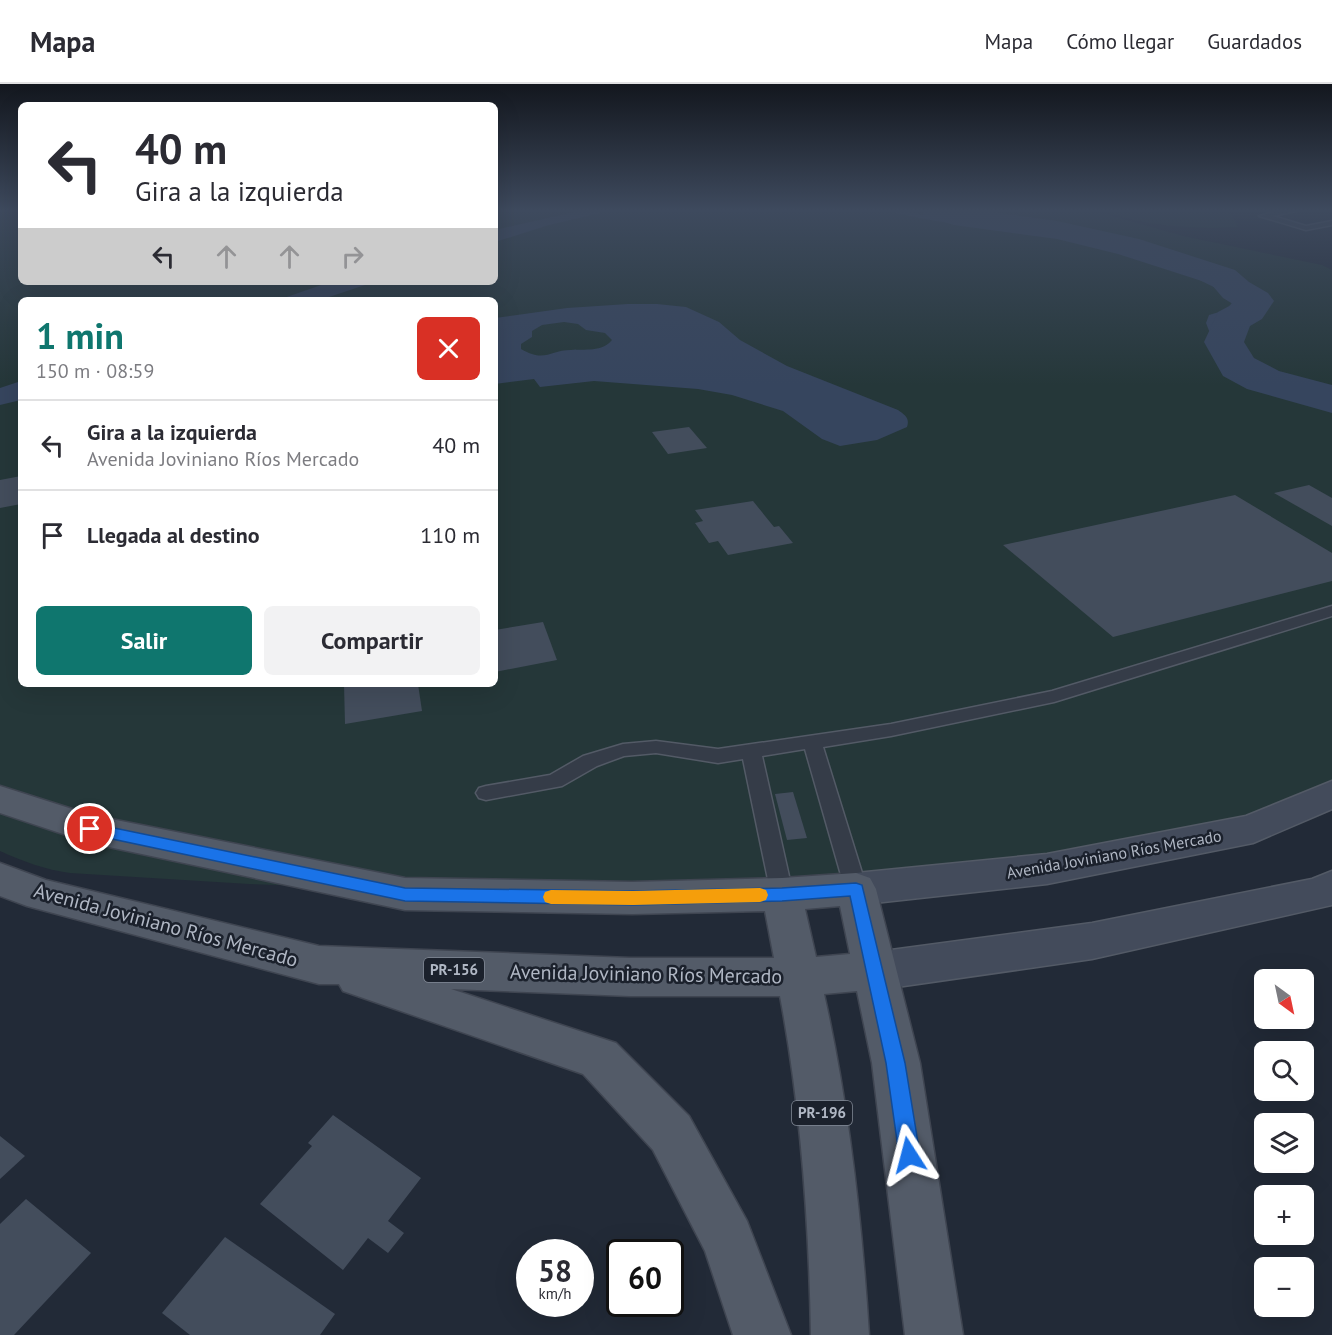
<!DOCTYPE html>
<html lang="es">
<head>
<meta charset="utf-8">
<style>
	:root { --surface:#fff; --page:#f2f2f3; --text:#2b2b33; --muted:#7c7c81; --line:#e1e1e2; --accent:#0f766e }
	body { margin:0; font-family:"PT Sans",sans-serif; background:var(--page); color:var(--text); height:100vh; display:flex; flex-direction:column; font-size:22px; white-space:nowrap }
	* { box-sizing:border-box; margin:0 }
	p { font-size:20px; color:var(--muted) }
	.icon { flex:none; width:33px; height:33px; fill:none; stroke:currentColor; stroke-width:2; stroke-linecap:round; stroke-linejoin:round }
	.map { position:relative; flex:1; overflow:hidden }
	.panel { position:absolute; left:18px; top:213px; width:480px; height:390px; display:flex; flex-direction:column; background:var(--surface); border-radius:9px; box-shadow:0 6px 24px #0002 }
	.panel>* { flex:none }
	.guide { position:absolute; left:18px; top:18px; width:480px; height:183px; border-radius:9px; box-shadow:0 6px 24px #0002; background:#fff; color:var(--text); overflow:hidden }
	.needle { width:39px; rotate:147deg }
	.controls { position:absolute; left:1254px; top:885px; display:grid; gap:12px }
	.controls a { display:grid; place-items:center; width:60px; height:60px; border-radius:9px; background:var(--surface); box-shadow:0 6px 24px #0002; font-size:30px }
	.speed { position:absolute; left:516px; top:1155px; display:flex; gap:12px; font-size:30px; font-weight:700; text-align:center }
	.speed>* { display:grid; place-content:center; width:78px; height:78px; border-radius:50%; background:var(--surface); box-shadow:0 6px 24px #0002; line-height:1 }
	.speed small { font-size:15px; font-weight:400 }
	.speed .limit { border:3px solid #111; border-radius:9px; background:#fff; color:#111 }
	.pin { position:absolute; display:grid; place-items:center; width:51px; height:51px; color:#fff; margin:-26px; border:3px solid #fff; border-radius:50%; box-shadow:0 2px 6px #0007 }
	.me { position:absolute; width:66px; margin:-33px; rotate:351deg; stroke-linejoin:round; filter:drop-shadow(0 0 4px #0008) }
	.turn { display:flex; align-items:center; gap:21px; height:126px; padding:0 18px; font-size:27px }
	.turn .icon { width:78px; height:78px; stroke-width:2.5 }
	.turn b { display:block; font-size:42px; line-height:51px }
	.lanes { display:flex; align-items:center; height:57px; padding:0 18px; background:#0003; justify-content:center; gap:30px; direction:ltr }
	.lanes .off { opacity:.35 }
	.round { display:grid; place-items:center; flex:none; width:63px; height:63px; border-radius:9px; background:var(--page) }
	.head { display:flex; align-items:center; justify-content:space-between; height:102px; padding:0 18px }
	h1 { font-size:36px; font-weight:700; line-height:45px; color:var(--accent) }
	.primary-button { display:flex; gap:12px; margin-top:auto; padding:12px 18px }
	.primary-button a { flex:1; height:69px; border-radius:9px; background:var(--accent); color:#fff; font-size:24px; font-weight:700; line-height:69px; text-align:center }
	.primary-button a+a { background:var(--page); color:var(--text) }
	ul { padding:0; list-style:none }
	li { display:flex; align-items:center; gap:18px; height:90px; padding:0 18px; border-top:2px solid var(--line) }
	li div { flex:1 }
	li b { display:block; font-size:22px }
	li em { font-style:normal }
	header { display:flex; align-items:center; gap:36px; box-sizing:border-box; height:84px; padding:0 30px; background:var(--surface); border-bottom:2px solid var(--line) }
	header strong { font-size:28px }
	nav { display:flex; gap:33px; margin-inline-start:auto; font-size:21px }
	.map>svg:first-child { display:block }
</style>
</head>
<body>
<header>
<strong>Mapa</strong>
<nav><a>Mapa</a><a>Cómo llegar</a><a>Guardados</a></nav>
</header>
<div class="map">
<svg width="1332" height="1251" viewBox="0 0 1332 1251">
	<rect width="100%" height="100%" fill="#222a37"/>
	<g fill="#253739" fill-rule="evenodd">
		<path d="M0,126H21V198H495V126H1091L1183,152L1322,181L1332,186V699L1250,730L1182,750L873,800L429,806L249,800L70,789C46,786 22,777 0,767ZM21,216H495V600H21Z"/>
		<path d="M1102,126H1229L1238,143C1194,145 1144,143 1102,126Z"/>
	</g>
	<g fill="#36455e" fill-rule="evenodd">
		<path d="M583,126H613L549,141L495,158V146Z"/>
		<path d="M886,126H902L928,132L978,134L1088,151L1135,162L1151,172L1216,188L1243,205L1266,215L1259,229L1244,239L1243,258L1240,266L1247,280L1298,302L1332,311V318L1250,297L1227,283L1225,271L1215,262L1206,239L1209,231L1226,226L1236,214C1185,188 1130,163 1072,154C1010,144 946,143 886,126Z"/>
		<path d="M330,198H374L320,216H278Z"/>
		<path d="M628,220H657L686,223L719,238L740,256L787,282L898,326C905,331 910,334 907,343L877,356L840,362L822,355L783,327L732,311L698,305L594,297L540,303L534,295L495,300V234L567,224ZM564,238L578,240L586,246L605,249L612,256C603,268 584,265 571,266C550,266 545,279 521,265V260L532,253V247L542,241Z"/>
		<path d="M21,297V316L0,321V304Z"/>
	</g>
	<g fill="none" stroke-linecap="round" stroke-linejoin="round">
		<path fill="#36455e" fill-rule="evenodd" d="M921,126H979L1057,137L1139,155L1235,186L1249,198L1268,209L1274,217L1262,235L1250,242L1244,258L1254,274L1279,287L1332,301V329L1247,305L1223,292L1204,258L1218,228L1233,220L1223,214L1211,200L1118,170L1057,155L954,141L925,132Z"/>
	</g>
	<g fill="#434d5c">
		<path d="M689,343L707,364L668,370L652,348Z"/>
		<path d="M21,392V420L0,424V396Z"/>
		<path d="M1309,401L1332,414V442L1274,409Z"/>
		<path d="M1235,411L1332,469V497L1113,553L1003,461Z"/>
		<path d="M753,417L774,443L779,442L793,459L728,471L718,457L709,459L695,439L703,437L695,426Z"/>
		<path d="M543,538L557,576L495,588V546Z"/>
		<path d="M344,600H418L422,627L345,640Z"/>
		<path d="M793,708L807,754L787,756L775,710Z"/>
		<path d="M333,1031L421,1094L388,1137L404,1149L388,1169L368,1154L343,1186L260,1120L312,1062L308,1059Z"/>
		<path d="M0,1052L25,1072L0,1095Z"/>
		<path d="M26,1115L91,1169L14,1251H0V1140Z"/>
		<path d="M225,1153L335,1230L320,1251H190L162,1229Z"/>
	</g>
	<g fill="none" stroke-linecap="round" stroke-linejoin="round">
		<g stroke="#535a66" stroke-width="3">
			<g id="service">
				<path d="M1283,126H1300L1273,132L1306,142L1332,137V141L1306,146L1259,132Z"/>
				<path d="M1332,522V532L1054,618L891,652L823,663L867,805L864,811L856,814L848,811L845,805L805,665L762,672L793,810L790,816L782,819L774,816L771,810L743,675L718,679L656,669L624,672L597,682L562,702L486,716L479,714L476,709L479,704L486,702L550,691L583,672L623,660L656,657L718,665L891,640L1052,607Z"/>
			</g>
		</g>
		<g stroke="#535a66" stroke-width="3">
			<g id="secondary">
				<path d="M1332,697V725L1253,759L1047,800L856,821L842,816L836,805L842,794L856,789L1047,770L1246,732Z"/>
				<path d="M1332,787V821L1092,875L876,906L861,900L854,887L861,874L876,868L1092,839L1312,795Z"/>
			</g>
		</g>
		<g stroke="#3f4551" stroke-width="3">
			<path id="primary" d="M0,702L91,731L405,794L632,798L782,794L856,789L870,794L876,805L920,979L963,1251H905L872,979L857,907L824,910C849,1021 862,1137 869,1251H811C809,1138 801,1023 780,912H630L451,905L616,959L689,1032L747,1137L791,1251H733L705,1167L653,1066L583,990L343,907L339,900H319L27,822L0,812V779L46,796L319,862L630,874H774L765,827L632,830L405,826L90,759L0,729ZM840,822L850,870L816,873L805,825Z"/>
		</g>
		<use href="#service" fill="#353c48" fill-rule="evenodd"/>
		<use href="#secondary" fill="#434b5b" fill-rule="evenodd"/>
		<use href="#primary" fill="#535b68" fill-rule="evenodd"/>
	</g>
	<linearGradient id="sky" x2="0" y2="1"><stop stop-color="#13171e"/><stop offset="0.42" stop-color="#3e4a5e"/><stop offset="1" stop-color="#3e4a5e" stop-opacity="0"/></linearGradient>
	<rect width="1332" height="301" fill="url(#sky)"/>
	<path fill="#1a73e8" stroke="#114b97" stroke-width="1.5" d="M90,739L405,804L633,807L782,804L856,799L862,801L905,979L920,1071L917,1078L909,1081L902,1078L899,1071L886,979L850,812L782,817L633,821L405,817L84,749L82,745L84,740Z"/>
	<path fill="#f59e0b" d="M760,804L766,806L768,811L766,816L760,818L633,821L551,820L545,818L543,813L545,808L551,806L633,807Z"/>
	<g text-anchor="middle" stroke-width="5" stroke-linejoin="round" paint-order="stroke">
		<g fill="#1b212c" stroke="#838a96" stroke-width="1.5">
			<rect x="424" y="874" width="60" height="24" rx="4.5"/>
			<rect x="792" y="1017" width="60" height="24" rx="4.5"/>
		</g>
		<g font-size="15" font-weight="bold" fill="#b0b7c4">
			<text x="454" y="891">PR-156</text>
			<text x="822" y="1034">PR-196</text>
		</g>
		<g font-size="16" fill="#b0b7c4" stroke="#1b212c">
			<text transform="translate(1114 770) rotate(-10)" y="6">Avenida Joviniano Ríos Mercado</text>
		</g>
		<g font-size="20" fill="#b0b7c4" stroke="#1b212c">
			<text transform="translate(166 841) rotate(15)" y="7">Avenida Joviniano Ríos Mercado</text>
			<text transform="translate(646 890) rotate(1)" y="7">Avenida Joviniano Ríos Mercado</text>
		</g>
	</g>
</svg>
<div class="controls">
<a><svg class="needle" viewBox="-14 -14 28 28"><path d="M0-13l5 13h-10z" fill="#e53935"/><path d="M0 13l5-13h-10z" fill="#7c7c81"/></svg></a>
<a><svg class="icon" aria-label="search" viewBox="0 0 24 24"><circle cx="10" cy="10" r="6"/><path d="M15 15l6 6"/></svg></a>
<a><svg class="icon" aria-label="layers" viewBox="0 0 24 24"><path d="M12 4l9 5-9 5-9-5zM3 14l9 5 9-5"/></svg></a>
<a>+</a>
<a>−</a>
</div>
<div class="speed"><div>58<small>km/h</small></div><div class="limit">60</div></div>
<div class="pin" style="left:90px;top:745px;background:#d93025"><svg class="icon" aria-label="arrive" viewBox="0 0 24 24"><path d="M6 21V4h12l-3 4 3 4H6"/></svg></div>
<svg class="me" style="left:909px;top:1071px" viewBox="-20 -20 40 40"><path d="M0-17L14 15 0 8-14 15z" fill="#1a73e8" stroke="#fff" stroke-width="4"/></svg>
<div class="guide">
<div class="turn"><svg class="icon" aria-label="left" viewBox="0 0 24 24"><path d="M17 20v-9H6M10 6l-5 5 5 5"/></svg><div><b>40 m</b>Gira a la izquierda</div></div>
<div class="lanes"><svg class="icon" aria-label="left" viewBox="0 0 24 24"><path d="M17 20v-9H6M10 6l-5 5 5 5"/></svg><svg class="icon off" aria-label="ahead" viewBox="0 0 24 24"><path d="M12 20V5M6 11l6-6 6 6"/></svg><svg class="icon off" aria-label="ahead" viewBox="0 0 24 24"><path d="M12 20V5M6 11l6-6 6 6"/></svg><svg class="icon off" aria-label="right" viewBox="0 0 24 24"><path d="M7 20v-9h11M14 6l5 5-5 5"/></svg></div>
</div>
<section class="panel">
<div class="head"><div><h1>1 min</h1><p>150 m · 08:59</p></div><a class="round" style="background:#d93025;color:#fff"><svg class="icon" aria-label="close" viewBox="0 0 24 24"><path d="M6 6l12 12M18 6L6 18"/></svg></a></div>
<ul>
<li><svg class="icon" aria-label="left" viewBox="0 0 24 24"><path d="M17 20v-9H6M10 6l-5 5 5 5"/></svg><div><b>Gira a la izquierda</b><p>Avenida Joviniano Ríos Mercado</p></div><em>40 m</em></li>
<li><svg class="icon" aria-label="arrive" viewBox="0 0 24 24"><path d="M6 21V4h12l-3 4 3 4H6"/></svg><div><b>Llegada al destino</b></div><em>110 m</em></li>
</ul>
<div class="primary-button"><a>Salir</a><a>Compartir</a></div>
</section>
</div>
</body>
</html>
